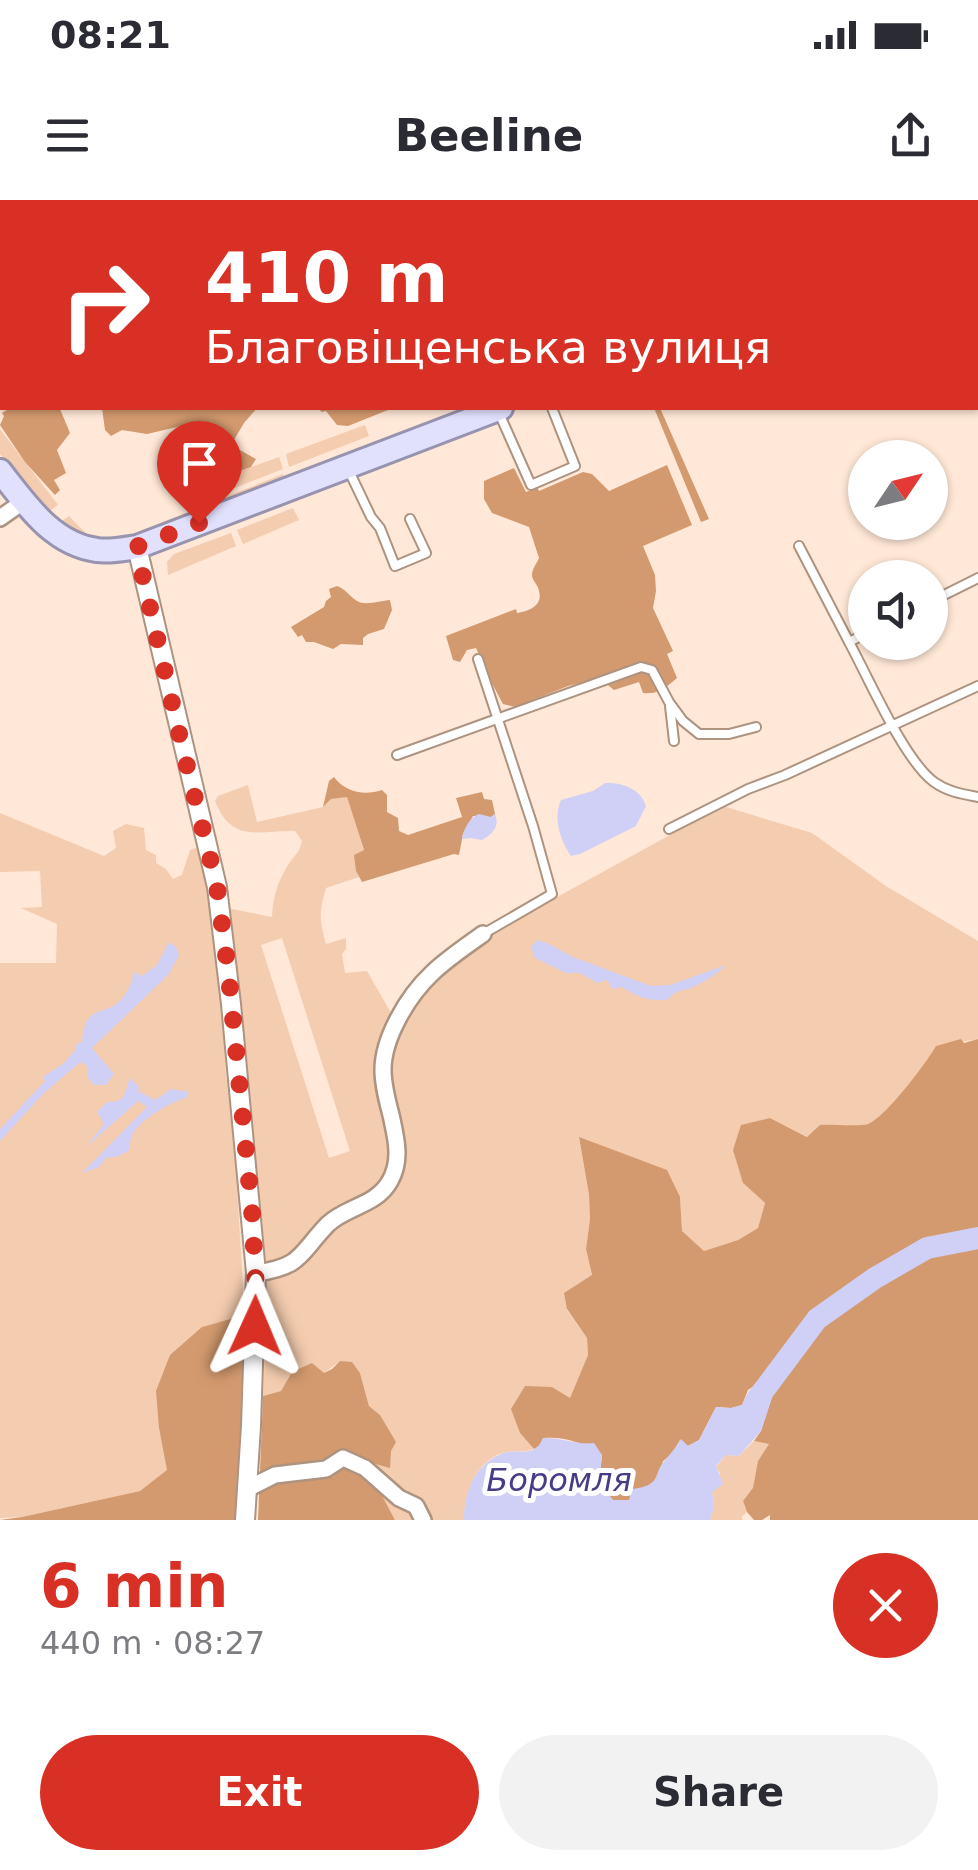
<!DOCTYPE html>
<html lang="en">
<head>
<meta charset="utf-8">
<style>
	:root { --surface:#fff; --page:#f2f2f3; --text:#2b2b33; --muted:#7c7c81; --accent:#d93025 }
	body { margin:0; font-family:"DejaVu Sans",sans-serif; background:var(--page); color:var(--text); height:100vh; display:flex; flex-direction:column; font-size:38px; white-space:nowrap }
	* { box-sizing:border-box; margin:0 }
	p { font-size:32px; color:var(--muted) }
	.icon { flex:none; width:55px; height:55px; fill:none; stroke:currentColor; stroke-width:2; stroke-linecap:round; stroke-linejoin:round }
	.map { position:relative; height:1320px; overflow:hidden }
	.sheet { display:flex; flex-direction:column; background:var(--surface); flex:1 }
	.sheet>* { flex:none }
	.top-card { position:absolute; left:0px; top:0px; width:980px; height:210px; box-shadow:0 2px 8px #0004; background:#d93025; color:#fff; overflow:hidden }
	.needle { width:65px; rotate:55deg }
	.controls { position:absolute; left:848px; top:240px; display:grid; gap:20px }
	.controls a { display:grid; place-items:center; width:100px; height:100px; border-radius:50%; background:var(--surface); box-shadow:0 2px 8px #0004; font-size:50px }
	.pin { position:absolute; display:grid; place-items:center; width:85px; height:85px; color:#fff; margin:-102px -42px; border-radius:50% 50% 50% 0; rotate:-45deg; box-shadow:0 0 10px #0007 }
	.pin .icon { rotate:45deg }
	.me { position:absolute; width:110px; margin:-55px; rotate:1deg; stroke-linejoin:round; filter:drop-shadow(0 0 8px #0008) }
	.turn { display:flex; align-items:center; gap:35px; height:210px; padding:0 40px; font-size:45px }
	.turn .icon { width:130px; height:130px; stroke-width:2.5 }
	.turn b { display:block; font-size:70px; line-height:85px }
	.round { display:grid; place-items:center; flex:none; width:105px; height:105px; border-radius:52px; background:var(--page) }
	.head { display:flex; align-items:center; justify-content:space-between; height:170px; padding:0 40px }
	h1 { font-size:60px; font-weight:700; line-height:75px; color:var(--accent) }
	.action { display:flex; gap:20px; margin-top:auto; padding:20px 40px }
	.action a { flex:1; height:115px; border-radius:60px; background:var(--accent); color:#fff; font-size:40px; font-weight:700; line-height:115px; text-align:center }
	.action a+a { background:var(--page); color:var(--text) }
	.status { display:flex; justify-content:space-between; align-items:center; height:70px; padding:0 50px; background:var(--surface); direction:ltr }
	.status svg { height:28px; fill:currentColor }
	header { display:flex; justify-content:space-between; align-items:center; height:130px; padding:0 40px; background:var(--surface); font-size:45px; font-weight:700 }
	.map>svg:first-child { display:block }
</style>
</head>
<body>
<div class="status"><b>08:21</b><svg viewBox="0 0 49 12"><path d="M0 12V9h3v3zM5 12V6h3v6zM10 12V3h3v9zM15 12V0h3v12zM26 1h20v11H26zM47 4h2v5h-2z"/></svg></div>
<header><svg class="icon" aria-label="menu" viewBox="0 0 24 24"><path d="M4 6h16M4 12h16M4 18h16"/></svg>Beeline<svg class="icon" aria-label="share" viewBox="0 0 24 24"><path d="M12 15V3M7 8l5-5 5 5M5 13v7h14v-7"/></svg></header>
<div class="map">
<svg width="978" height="1320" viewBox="0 0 978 1320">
	<rect width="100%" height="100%" fill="#ffe8d7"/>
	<g fill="#f4ccaf" fill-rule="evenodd">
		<path d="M365,225L369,236L289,267L286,254Z"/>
		<path d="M0,229L58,305L48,312L0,254Z"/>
		<path d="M279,257L283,269L227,291L215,286L220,278Z"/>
		<path d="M283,274L285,279L121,343H94L59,323L69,316C88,336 91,341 120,339Z"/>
		<path d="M293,308L299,320L243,344L237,330Z"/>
		<path d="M231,333L236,346L168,375L167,362L174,354Z"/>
		<path d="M248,585L257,622L323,607L331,599L347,596L364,651L356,671L359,677L326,688C319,712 319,719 326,744L346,738V749L342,754L345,773L367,771L391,813L385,829L388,871L396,837L424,786L477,745L550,701L679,630L726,607L812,633L886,686L978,741V839L936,846C926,863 886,917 868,924C859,928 832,924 820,925L808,937L770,918L743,983L765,1003L758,1028L738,1040L704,1051L682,1031L680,997L579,938L589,995L590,1019L586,1049L592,1076L567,1110L587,1138L588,1155L570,1198L520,1233L534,1249C524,1253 512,1250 502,1253C474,1263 465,1293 464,1320H395L378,1288L356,1259L377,1263L380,1215L369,1206L360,1173L340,1161L324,1173L292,1172L281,1191L263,1196L267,1111L262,1048L227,708L272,717C273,695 278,681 290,662C296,654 300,651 302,641L295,631C259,630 232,644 215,601L218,596ZM282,738L350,951L329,958L261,745Z"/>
		<path d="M0,613L104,656L116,648L113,631L126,624L144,628L146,650L156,655V663L166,669L173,679L182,675L190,650L198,647L214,722L221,786L226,873L235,954L246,1136L233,1119L202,1127L159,1228L168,1270L140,1291L22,1317L0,1318V763H56L57,724L21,708L42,707L40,671L0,672Z"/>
		<path d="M754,1241L770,1243L758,1261L754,1288L743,1301L747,1312L742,1316V1320H710L714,1307L712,1292L720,1273L716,1267L726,1255L739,1256Z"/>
	</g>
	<g fill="#d39a6f">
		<path d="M12,0H365L360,2H13Z"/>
		<path d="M10,208L60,209L70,233L57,250L66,273L54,280L60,290L55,295L25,262L0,225L4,216L2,213Z"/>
		<path d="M102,208H257L244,223L231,245L256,259L251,267L220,278C214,266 205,254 203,241L207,240L203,221L147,234L122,230L111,236L105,230Z"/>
		<path d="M317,208H393L348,226L337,225L326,211L322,212Z"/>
		<path d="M654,208H660L709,319L701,322Z"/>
		<path d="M667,265L692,325L643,346L655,375L656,391L653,408L673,451L667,454L677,478C666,487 659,495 643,493L639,482L614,490L599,478L568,486L515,507L503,504C493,486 484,467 476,448L467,450L460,462L453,460L446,436L516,409L517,413C529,411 543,406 539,391C538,384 532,381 532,375C532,369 537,363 539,358L529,327L492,313L484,299V281L514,268L526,292L537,287L539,291L583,272L592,274L609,291Z"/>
		<path d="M337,386C347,390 348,395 357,401C365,406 380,401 390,400L392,410L384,429L368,434L363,438V445L341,444L333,449L314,442H306L302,435L298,437L291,427L324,407L326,401L331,397L329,389Z"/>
		<path d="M334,577C345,592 364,596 382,590L387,595V612L398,618L399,631L408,635L462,617L456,598L482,592L484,599L492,600L495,614L491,617L473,616L463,634L459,655L454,654L362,682L356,671L354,655L364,650L347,597L331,599L323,607L329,581Z"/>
		<path d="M961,839L964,843L978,839V1320H770V1315L762,1320H754L747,1312L743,1301L753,1288L758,1261L769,1244L754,1241L761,1231L781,1168L748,1190L742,1205L731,1208L716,1207L699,1240L688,1246L680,1240L672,1254L663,1261L658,1278L629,1300H613L599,1283L602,1255C584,1243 565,1236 543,1238L541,1245L534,1249L520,1233L511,1209L525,1186L552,1187L570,1198L588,1155L587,1138L567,1109L564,1093L592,1075L586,1049L590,1019L589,995L579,937L667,970L680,997L682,1031L704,1051L738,1040L758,1028L765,1003L743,983L733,950L741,925L770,918L807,937L820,925C832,924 858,927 868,924C886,917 926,863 936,846Z"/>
		<path d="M234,1118L246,1136L235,1320H0L22,1317L140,1291L167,1270L159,1228L156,1191L170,1155L202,1127Z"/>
		<path d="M340,1161L352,1162L360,1173L369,1206L380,1215L396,1242L391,1251L390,1268L357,1259L378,1288L395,1320H258L263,1196L281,1191L292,1172L312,1163L324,1173L332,1169Z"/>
	</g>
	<g fill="#d0cff6">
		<path d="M605,583C622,582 641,589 646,606L636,626L580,654L571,656C560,640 553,617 561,600L593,591Z"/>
		<path d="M479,614L491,617L495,614C500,626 493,634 482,640L471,638L462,639C463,630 470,617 479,614Z"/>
		<path d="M537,740L547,743L573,757L651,786L670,785L726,765C716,775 704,782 691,788C686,790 680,790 675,793C665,799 673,800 661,800C647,801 634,795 622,787L612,789L607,780L597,783L580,773H566L535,758L531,747Z"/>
		<path d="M169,742L176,747L179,755L168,775L92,848L114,874L106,885H94L87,877V866L80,862L43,894L0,941V929L45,881L43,877L64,863L76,849L75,845L82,842C85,800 106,820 124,796C129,790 132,780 134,772L142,776L157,765Z"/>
		<path d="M130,878L139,887L138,891L155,900L171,889L189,892L186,898C172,901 140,920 133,933C130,939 130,943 129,950L119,956L106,958L99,967L82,973L147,907L138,901L86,947L104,924L97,912L107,902C128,902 123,894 130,878Z"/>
		<path d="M782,1168L761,1231L739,1256L726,1255L716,1266L723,1284L712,1292L714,1307L710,1320H464C464,1293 474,1265 501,1254C517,1247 534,1260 543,1238C560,1237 577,1245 594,1243L602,1255L599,1284L613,1300H629L632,1289C664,1285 651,1275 666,1259C672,1252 676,1247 681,1239L688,1246L699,1240L716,1207L731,1208L742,1205C750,1186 761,1173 782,1168Z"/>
	</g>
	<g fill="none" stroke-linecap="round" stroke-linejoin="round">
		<path stroke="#d0cff6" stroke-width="22" d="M764,1190L817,1119L875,1078L927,1048L978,1038"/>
		<g stroke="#ad9380" stroke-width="12">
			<g id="service">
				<path d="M739,0L740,2"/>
				<path d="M499,213L531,285L575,266L552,208"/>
				<path d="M349,271L371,317L380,328L395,366L426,353L410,319"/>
				<path d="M799,346L849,442"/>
				<path d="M930,402L978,378"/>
				<path d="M865,434L849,442C868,477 904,560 934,582C948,592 962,594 978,597"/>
				<path d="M478,459L533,626L552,694L483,734"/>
				<path d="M670,506L674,541"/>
				<path d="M397,555L641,467L652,470L669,502L683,521L699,534H729L756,527"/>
				<path d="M669,629L748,589L785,575L978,486"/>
			</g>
		</g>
		<g stroke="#ad9380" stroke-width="20">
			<g id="minor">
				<path d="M0,318L24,301"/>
				<path d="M256,1073C302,1067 299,1054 328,1024C347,1006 376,1006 390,981C402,960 396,938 391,915C387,900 383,885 383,870C383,852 390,834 398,819C419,778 446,760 483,734"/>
				<path d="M247,1289L275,1275L326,1269L343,1258L365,1268L399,1298L416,1306L423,1320"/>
			</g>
		</g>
		<g stroke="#ad9380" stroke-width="22">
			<g id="tertiary">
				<path d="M410,2L413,0"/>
				<path d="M0,133H2"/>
				<path d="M137,347L217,687L231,804L256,1073L251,1226L245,1320"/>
			</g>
		</g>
		<g stroke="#9893af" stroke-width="28">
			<path id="primary" d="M0,271C26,304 52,344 97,350C109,352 124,349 137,347L501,208"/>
		</g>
		<use href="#service" stroke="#fff" stroke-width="8"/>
		<use href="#minor" stroke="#fff" stroke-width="15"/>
		<use href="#tertiary" stroke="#fff" stroke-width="18"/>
		<use href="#primary" stroke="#e2e1fd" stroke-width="22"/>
	</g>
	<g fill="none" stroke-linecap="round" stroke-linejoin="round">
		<path stroke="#d93025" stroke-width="18" stroke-dasharray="0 32.4" d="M199,323L136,347L182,546L217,686L229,778L252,1010L256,1089L255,1126"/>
	</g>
	<g text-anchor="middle" stroke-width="10" stroke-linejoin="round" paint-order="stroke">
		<g font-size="32" font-style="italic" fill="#473d86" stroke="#fff">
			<text x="559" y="1291">Боромля</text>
		</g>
	</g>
</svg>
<div class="controls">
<a><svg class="needle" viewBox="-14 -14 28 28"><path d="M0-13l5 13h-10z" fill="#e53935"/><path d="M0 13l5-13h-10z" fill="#7c7c81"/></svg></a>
<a><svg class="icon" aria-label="sound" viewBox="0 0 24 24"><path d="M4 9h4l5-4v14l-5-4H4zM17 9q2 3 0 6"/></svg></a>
</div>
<div class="pin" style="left:199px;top:323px;background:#d93025"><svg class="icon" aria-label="arrive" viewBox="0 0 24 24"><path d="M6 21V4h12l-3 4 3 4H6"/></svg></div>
<svg class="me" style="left:255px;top:1126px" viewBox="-20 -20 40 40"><path d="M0-17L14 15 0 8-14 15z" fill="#d93025" stroke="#fff" stroke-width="4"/></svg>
<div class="top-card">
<div class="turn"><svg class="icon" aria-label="right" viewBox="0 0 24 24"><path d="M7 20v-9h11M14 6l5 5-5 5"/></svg><div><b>410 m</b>Благовіщенська вулиця</div></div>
</div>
</div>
<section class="sheet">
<div class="head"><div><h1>6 min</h1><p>440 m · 08:27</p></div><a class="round" style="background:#d93025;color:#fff"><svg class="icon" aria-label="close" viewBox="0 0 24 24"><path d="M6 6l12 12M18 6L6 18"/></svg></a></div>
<div class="action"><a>Exit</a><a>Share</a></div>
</section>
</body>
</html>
